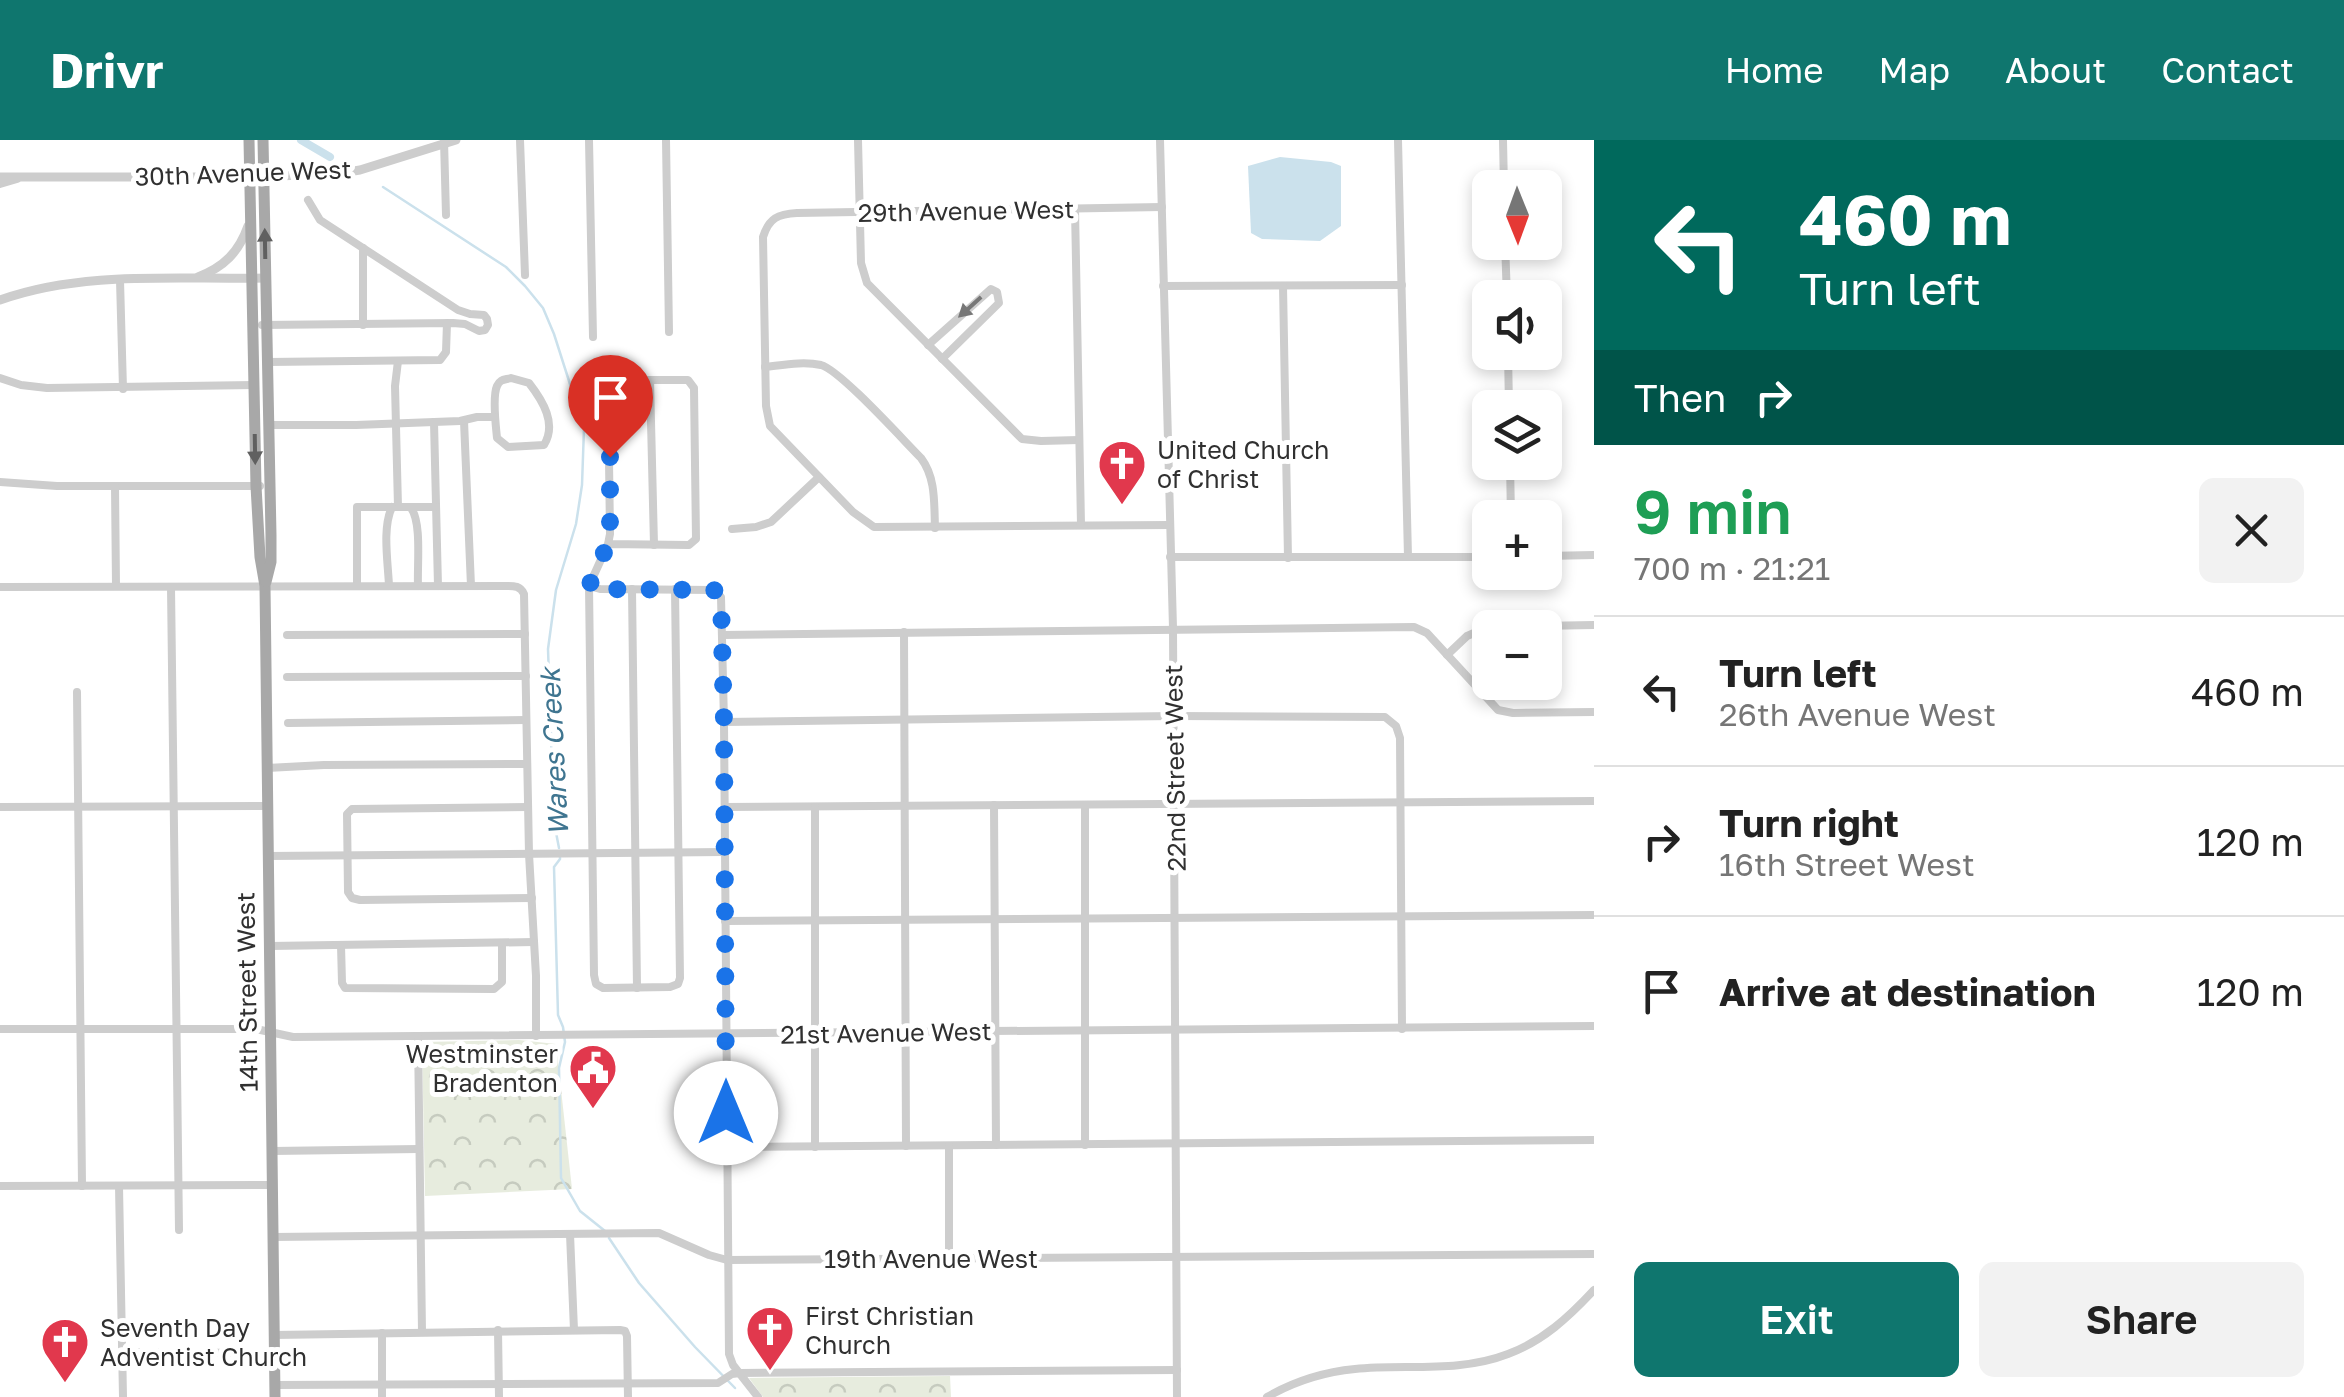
<!DOCTYPE html>
<html lang="en">
<head>
<meta charset="utf-8">
<style>
	:root { --surface:#fff; --page:#f2f2f2; --text:#222; --muted:#767676; --line:#e0e0e0; --accent:#0f766e }
	body { margin:0; font-family:"Golos Text",sans-serif; background:var(--page); color:var(--text); height:100vh; display:flex; flex-direction:column; font-size:38px; white-space:nowrap }
	* { box-sizing:border-box; margin:0 }
	p { font-size:32px; color:var(--muted) }
	.icon { flex:none; width:55px; height:55px; fill:none; stroke:currentColor; stroke-width:2; stroke-linecap:round; stroke-linejoin:round }
	.map { position:relative; flex:1; overflow:hidden }
	.panel { display:flex; flex-direction:column; background:var(--surface); width:750px }
	.panel>* { flex:none }
	.top-card { background:#00695c; color:#fff; overflow:hidden }
	.needle { width:65px; rotate:179deg }
	.buttons { position:absolute; left:1472px; top:30px; display:grid; gap:20px }
	.buttons a { display:grid; place-items:center; width:90px; height:90px; border-radius:15px; background:var(--surface); box-shadow:0 5px 15px #0003; font-size:50px }
	.pin { position:absolute; display:grid; place-items:center; width:85px; height:85px; color:#fff; margin:-102px -42px; border-radius:50% 50% 50% 0; rotate:-45deg; box-shadow:0 0 10px #0007 }
	.pin .icon { rotate:45deg }
	.me { position:absolute; width:110px; margin:-55px; rotate:0deg; stroke-linejoin:round; filter:drop-shadow(0 0 8px #0008) }
	.turn { display:flex; align-items:center; gap:35px; height:210px; padding:0 40px; font-size:45px }
	.turn .icon { width:130px; height:130px; stroke-width:2.5 }
	.turn b { display:block; font-size:70px; line-height:85px }
	.then { display:flex; align-items:center; height:95px; padding:0 40px; background:#0003; gap:20px; font-size:38px }
	.round { display:grid; place-items:center; flex:none; width:105px; height:105px; border-radius:15px; background:var(--page) }
	.headline { display:flex; align-items:center; justify-content:space-between; height:170px; padding:0 40px }
	h1 { font-size:60px; font-weight:600; line-height:75px; color:#1e9e55 }
	.primary-button { display:flex; gap:20px; margin-top:auto; padding:20px 40px }
	.primary-button a { flex:1; height:115px; border-radius:15px; background:var(--accent); color:#fff; font-size:40px; font-weight:600; line-height:115px; text-align:center }
	.primary-button a+a { background:var(--page); color:var(--text) }
	ul { padding:0; list-style:none }
	li { display:flex; align-items:center; gap:30px; height:150px; padding:0 40px; border-top:2px solid var(--line) }
	li div { flex:1 }
	li b { display:block; font-size:38px }
	li em { font-style:normal }
	header { display:flex; align-items:center; gap:60px; box-sizing:border-box; height:140px; padding:0 50px; background:var(--accent); color:#fff }
	header strong { font-size:48px }
	nav { display:flex; gap:55px; margin-inline-start:auto; font-size:35px }
	main { display:flex; flex:1; min-height:0 }
	.map>svg:first-child { display:block }
</style>
</head>
<body>
<header>
<strong>Drivr</strong>
<nav><a>Home</a><a>Map</a><a>About</a><a>Contact</a></nav>
</header>
<main>
<div class="map">
<svg width="1594" height="1257" viewBox="0 0 1594 1257">
	<defs>
		<pattern id="park-crowns" width="20" height="18" patternUnits="userSpaceOnUse" patternTransform="scale(2.5)"><rect width="20" height="18" fill="#e7ecde"/><path d="M2 6a3 3 0 1 1 6 0M12 15a3 3 0 1 1 6 0" fill="none" stroke="#c6cbbf"/></pattern>
	</defs>
	<rect width="100%" height="100%" fill="#fff"/>
	<g fill="url(#park-crowns)">
		<path d="M519,900L556,904L572,1049L425,1056L422,902Z"/>
		<path d="M950,1236L951,1257H763L749,1238Z"/>
	</g>
	<path fill="#cbe1ec" d="M1280,17L1331,22L1341,26V86L1320,101L1262,99L1251,93L1248,26Z"/>
	<g fill="none" stroke-linecap="round" stroke-linejoin="round">
		<g stroke="#cbe1ec" stroke-width="2.5">
			<path d="M383,47L506,127L525,146L543,168L554,194L584,288L582,345L576,384L556,450L548,509L554,682L559,708"/>
			<path d="M560,716V719L554,727L558,875L563,887L565,902L559,928L561,1038L580,1071L605,1091"/>
			<path d="M609,1098L639,1143L695,1207L735,1248"/>
		</g>
		<path stroke="#cbe1ec" stroke-width="8" d="M301,0L330,17"/>
		<g stroke="#cdcdcd" stroke-width="8">
			<path d="M444,0L446,75"/>
			<path d="M520,0L525,135"/>
			<path d="M589,0L593,197"/>
			<path d="M666,0L669,192"/>
			<path d="M858,0L861,123L867,143L1022,299L1041,301L1079,300"/>
			<path d="M1160,0L1173,488L1177,1257"/>
			<path d="M1398,0L1408,417"/>
			<path d="M1503,0L1504,48"/>
			<path d="M0,44L17,39"/>
			<path d="M1162,67L797,73C778,74 769,78 763,97L766,266L770,286L853,372L874,387L1169,385"/>
			<path d="M1075,69L1081,385"/>
			<path d="M1505,102L1507,158"/>
			<path d="M363,108V185"/>
			<path d="M120,140L123,249"/>
			<path d="M1163,146L1402,145"/>
			<path d="M1283,146L1288,418"/>
			<path d="M262,185L453,183L465,184L479,191L485,190L488,185L487,179L484,175L470,174L458,170L320,80L308,60"/>
			<path d="M928,205L991,149L997,152L999,163L942,219"/>
			<path d="M1508,212L1509,268"/>
			<path d="M268,222L440,220L446,212L447,183"/>
			<path d="M765,227C783,225 803,221 821,225C840,230 903,300 921,318C936,338 934,363 935,388"/>
			<path d="M0,238L21,245L47,248L254,245"/>
			<path d="M511,238L529,243C543,261 557,284 544,305L508,307L497,298C496,287 492,257 497,246C500,239 504,240 511,238Z"/>
			<path d="M650,240L654,405"/>
			<path d="M464,281L471,446"/>
			<path d="M434,282L438,446"/>
			<path d="M269,285H356L460,281L477,277H495"/>
			<path d="M1510,322L1511,378"/>
			<path d="M0,342L57,346H260"/>
			<path d="M115,346L116,446"/>
			<path d="M398,367L395,246L398,221"/>
			<path d="M411,368C422,383 417,425 418,446"/>
			<path d="M732,389L756,387L771,382L819,337"/>
			<path d="M608,404L689,405L696,399L694,248L688,240H616L608,246L610,394L608,404L589,446L594,835L596,844L603,848L670,847L678,844L680,838L675,449"/>
			<path d="M1545,416L1594,415"/>
			<path d="M1170,417H1490"/>
			<path d="M357,446V367H436"/>
			<path d="M389,446C388,422 382,388 392,367"/>
			<path d="M589,446L600,449L714,450L721,457L724,582L729,1214L733,1225L758,1257"/>
			<path d="M0,447L505,446C513,446 520,445 524,454L529,714L536,836V896"/>
			<path d="M171,447L179,1090"/>
			<path d="M632,449L637,848"/>
			<path d="M904,492L906,1006"/>
			<path d="M287,495L525,494"/>
			<path d="M722,495L1414,487L1427,493L1498,570L1513,573L1594,572"/>
			<path d="M1447,515L1467,496L1488,487L1594,485"/>
			<path d="M287,537L526,536"/>
			<path d="M77,552L82,1046"/>
			<path d="M724,582L1174,576L1385,577L1396,586L1400,598L1402,889"/>
			<path d="M288,583L526,580"/>
			<path d="M267,628L324,625L527,624"/>
			<path d="M994,665L996,1005"/>
			<path d="M1085,665V1005"/>
			<path d="M0,667L268,666"/>
			<path d="M528,667L352,669L347,674L348,752L352,758L360,760L532,758"/>
			<path d="M725,667L1594,661"/>
			<path d="M815,667V1007"/>
			<path d="M268,716L725,712"/>
			<path d="M725,781L1594,775"/>
			<path d="M341,805L342,843L345,848L494,849L502,842V803"/>
			<path d="M270,806L534,802"/>
			<path d="M0,889H256L293,897L1594,886"/>
			<path d="M418,897L422,1192"/>
			<path d="M727,1007L1594,1000"/>
			<path d="M272,1011L419,1009"/>
			<path d="M0,1046L272,1045"/>
			<path d="M119,1046L123,1257"/>
			<path d="M570,1094L574,1190"/>
			<path d="M273,1097L659,1093L709,1115L727,1120L1594,1114"/>
			<path d="M949,1119V1006"/>
			<path d="M498,1190L499,1257"/>
			<path d="M382,1193V1257"/>
			<path d="M274,1195L620,1190L625,1191L627,1196L628,1257"/>
			<path d="M122,1212L275,1213"/>
			<path d="M275,1245L718,1243L732,1234L740,1233L1177,1230"/>
			<path d="M1267,1257C1293,1242 1324,1232 1355,1229C1406,1224 1459,1233 1508,1214C1543,1201 1569,1177 1594,1150"/>
		</g>
		<g stroke="#cdcdcd" stroke-width="9">
			<path d="M0,37H249L335,34L360,30L456,0"/>
			<path d="M198,137C224,127 239,112 248,86"/>
			<path d="M0,160C83,130 179,140 266,138"/>
		</g>
		<g stroke="#a8a8a8" stroke-width="11">
			<path d="M249,0L256,346L260,417L265,446L275,1257"/>
			<path d="M263,0L271,395V422L266,442"/>
		</g>
	</g>
	<defs><path id="oneway-solid" d="M-6-.8H1V-3.2L6.5 0L1 3.2V.8H-6Z" transform="scale(2.5)"/></defs>
	<g fill="#606060">
		<use href="#oneway-solid" transform="translate(265 104) rotate(-91)"/>
		<use href="#oneway-solid" transform="translate(255 309) rotate(89)"/>
	</g>
	<use fill="#777" href="#oneway-solid" transform="translate(970 167) rotate(138)"/>
	<g fill="none" stroke-linecap="round" stroke-linejoin="round">
		<path stroke="#1a73e8" stroke-width="18" stroke-dasharray="0 32.4" d="M610,317V394L608,404L589,446L600,449L714,450L721,457L724,582L726,973"/>
	</g>
	<defs>
		<g id="church-pin" transform="scale(2.5)"><path d="M0 17L-7.5 6A9.5 9.5 0 1 1 7.5 6Z" fill="#e1384d" stroke="#fff"/><path d="M-1.2-6h2.4v3.5h3.3v2.4h-3.3V6h-2.4V-.1h-3.3v-2.4h3.3Z" fill="#fff"/></g>
		<g id="civic-pin" transform="scale(2.5)"><path d="M0 17L-7.5 6A9.5 9.5 0 1 1 7.5 6Z" fill="#e1384d" stroke="#fff"/><path d="M-.6-6.5H3V-4.5H.6V-3L4-1V1h2V6H-6V1h2V-1L-.6-3ZM-1.2 2.5V6h2.4V2.5Z" fill="#fff"/></g>
	</defs>
	<g fill-rule="evenodd">
		<use href="#church-pin" x="1122" y="324"/>
		<use href="#civic-pin" x="593" y="928"/>
		<use href="#church-pin" x="770" y="1190"/>
		<use href="#church-pin" x="65" y="1202"/>
	</g>
	<g text-anchor="middle" stroke-width="10" stroke-linejoin="round" paint-order="stroke">
		<g font-size="25" fill="#303030" stroke="#fff">
			<text transform="translate(243 33) rotate(-2)" y="9">30th Avenue West</text>
			<text transform="translate(966 71) rotate(-1)" y="9">29th Avenue West</text>
			<text transform="translate(1175 628) rotate(-91)" y="9">22nd Street West</text>
			<text transform="translate(247 852) rotate(-91)" y="9">14th Street West</text>
			<text transform="translate(886 893) rotate(-1)" y="9">21st Avenue West</text>
			<text x="931" y="1128">19th Avenue West</text>
		</g>
		<g font-size="25" fill="#303030" stroke="#fff" text-anchor="start">
			<text x="1157" y="319">United Church<tspan x="1157" dy="29">of Christ</tspan></text>
			<text x="558" y="923" text-anchor="end">Westminster<tspan x="558" dy="29">Bradenton</tspan></text>
			<text x="805" y="1185">First Christian<tspan x="805" dy="29">Church</tspan></text>
			<text x="100" y="1197">Seventh Day<tspan x="100" dy="29">Adventist Church</tspan></text>
		</g>
		<g font-size="28" font-style="italic" fill="#3f7590" stroke="#fff">
			<text transform="translate(554 612) rotate(-93)" y="10">Wares Creek</text>
		</g>
	</g>
</svg>
<div class="buttons">
<a><svg class="needle" viewBox="-14 -14 28 28"><path d="M0-13l5 13h-10z" fill="#e53935"/><path d="M0 13l5-13h-10z" fill="#767676"/></svg></a>
<a><svg class="icon" aria-label="sound" viewBox="0 0 24 24"><path d="M4 9h4l5-4v14l-5-4H4zM17 9q2 3 0 6"/></svg></a>
<a><svg class="icon" aria-label="layers" viewBox="0 0 24 24"><path d="M12 4l9 5-9 5-9-5zM3 14l9 5 9-5"/></svg></a>
<a>+</a>
<a>−</a>
</div>
<div class="pin" style="left:610px;top:317px;background:#d93025"><svg class="icon" aria-label="arrive" viewBox="0 0 24 24"><path d="M6 21V4h12l-3 4 3 4H6"/></svg></div>
<svg class="me" style="left:726px;top:973px" viewBox="-20 -20 40 40"><circle r="19" fill="#fff"/><path d="M0-13L10 11 0 6-10 11z" fill="#1a73e8"/></svg>
</div>
<section class="panel">
<div class="top-card">
<div class="turn"><svg class="icon" aria-label="left" viewBox="0 0 24 24"><path d="M17 20v-9H6M10 6l-5 5 5 5"/></svg><div><b>460 m</b>Turn left</div></div>
<div class="then">Then<svg class="icon" aria-label="right" viewBox="0 0 24 24"><path d="M7 20v-9h11M14 6l5 5-5 5"/></svg></div>
</div>
<div class="headline"><div><h1>9 min</h1><p>700 m · 21:21</p></div><a class="round"><svg class="icon" aria-label="close" viewBox="0 0 24 24"><path d="M6 6l12 12M18 6L6 18"/></svg></a></div>
<ul>
<li><svg class="icon" aria-label="left" viewBox="0 0 24 24"><path d="M17 20v-9H6M10 6l-5 5 5 5"/></svg><div><b>Turn left</b><p>26th Avenue West</p></div><em>460 m</em></li>
<li><svg class="icon" aria-label="right" viewBox="0 0 24 24"><path d="M7 20v-9h11M14 6l5 5-5 5"/></svg><div><b>Turn right</b><p>16th Street West</p></div><em>120 m</em></li>
<li><svg class="icon" aria-label="arrive" viewBox="0 0 24 24"><path d="M6 21V4h12l-3 4 3 4H6"/></svg><div><b>Arrive at destination</b></div><em>120 m</em></li>
</ul>
<div class="primary-button"><a>Exit</a><a>Share</a></div>
</section>
</main>
</body>
</html>
